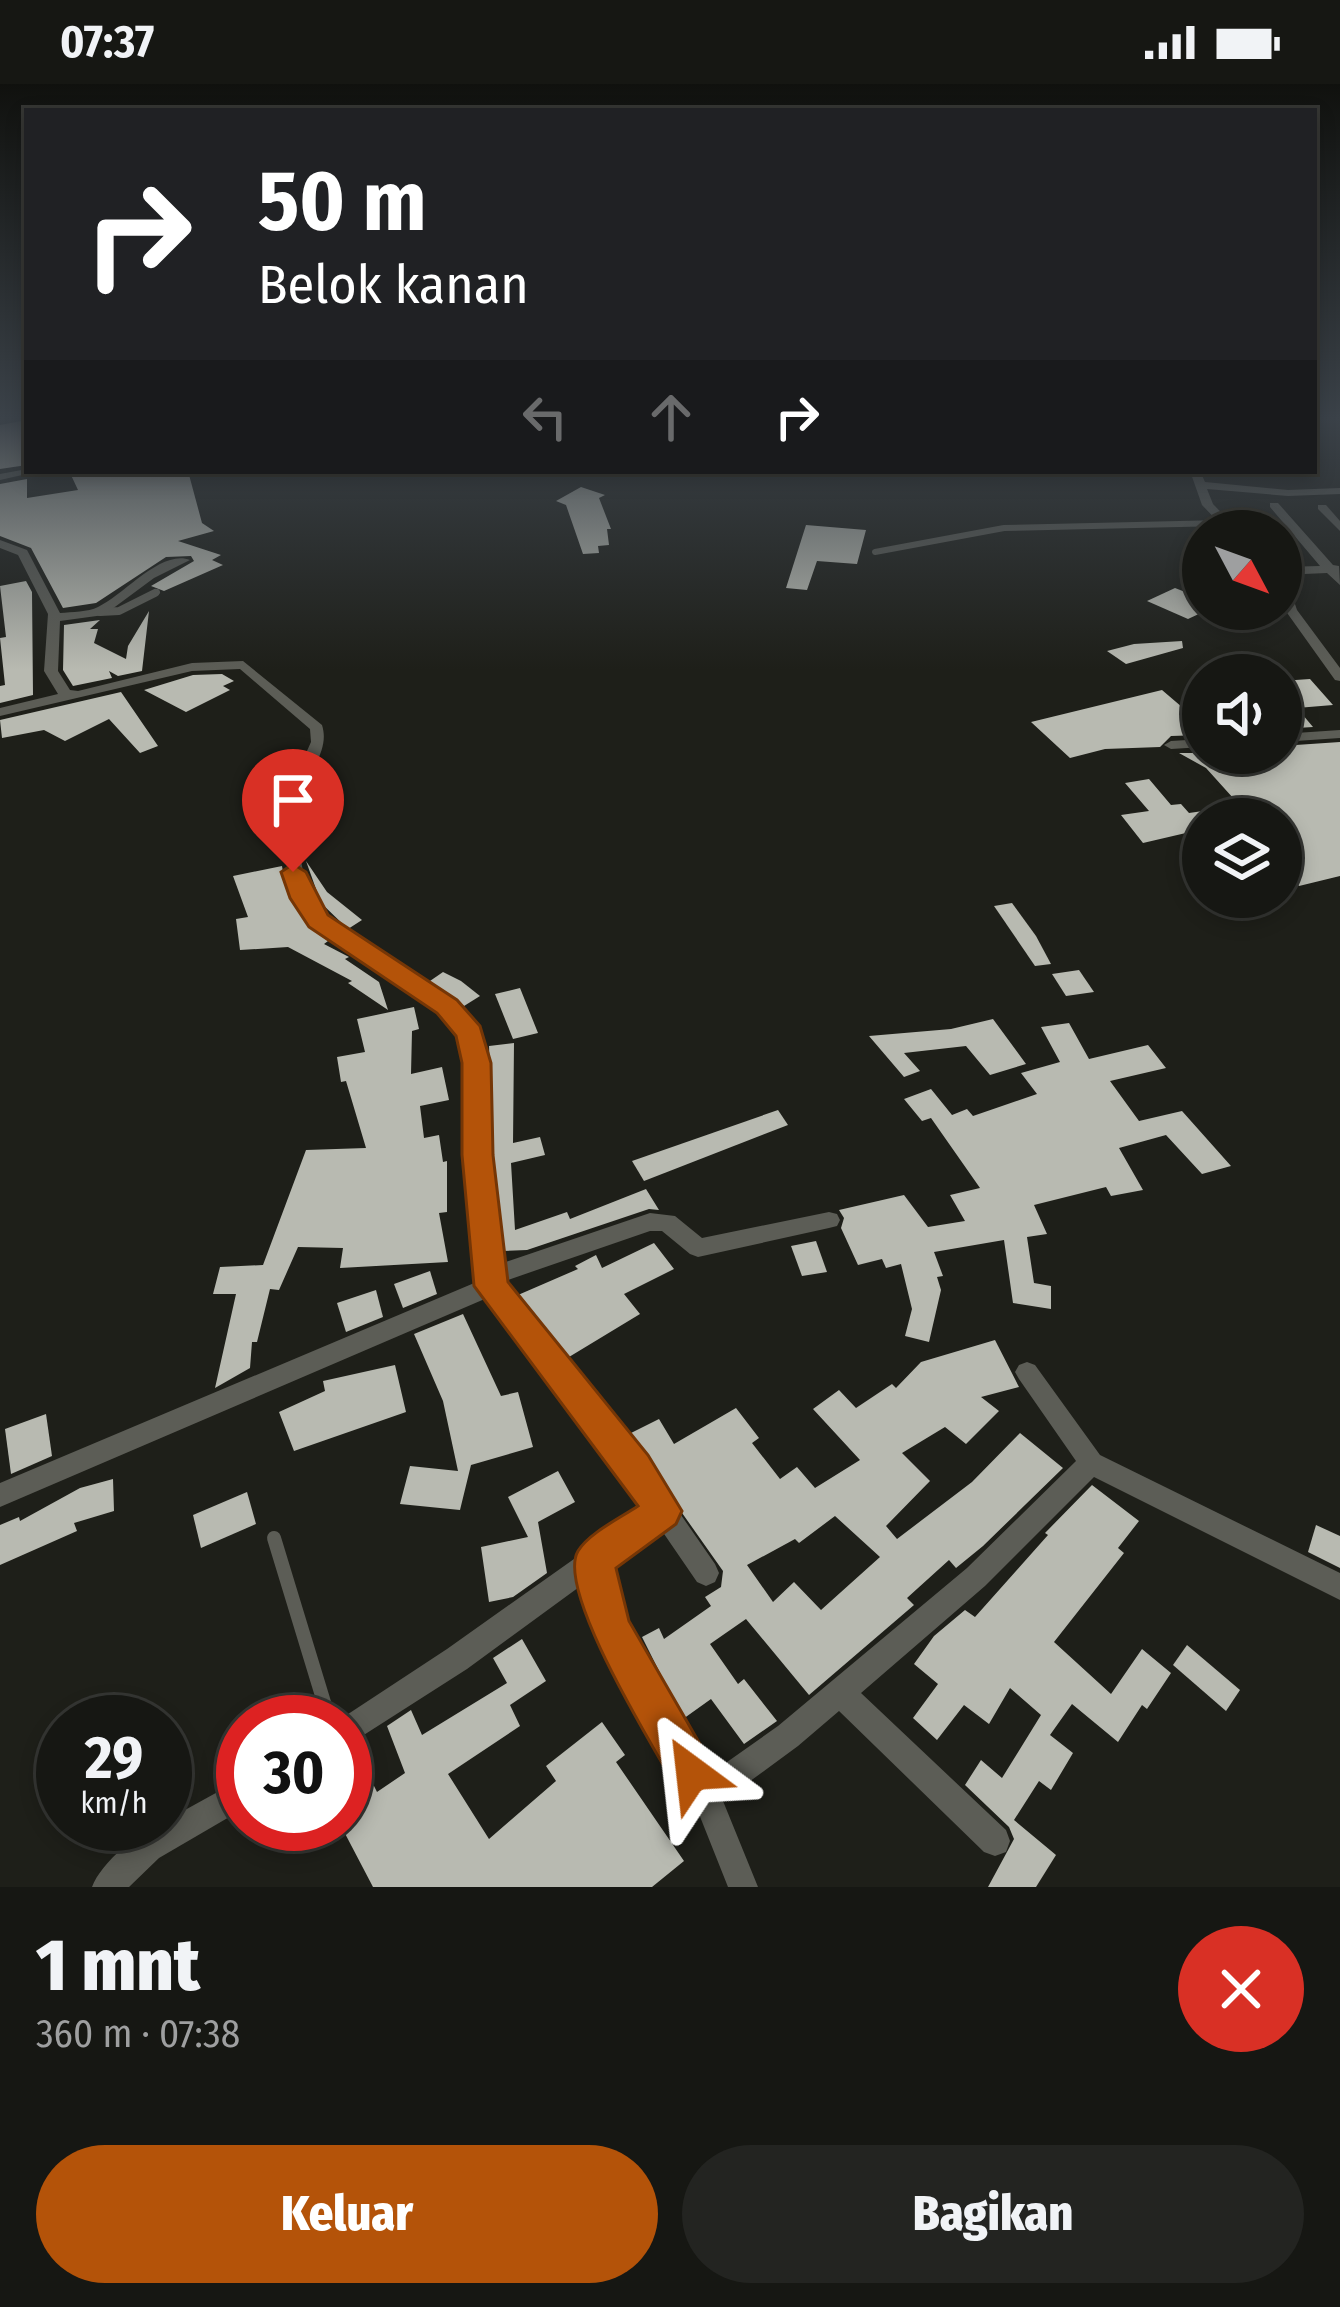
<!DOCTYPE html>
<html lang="id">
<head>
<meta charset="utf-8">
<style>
	:root { --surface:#161713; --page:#232421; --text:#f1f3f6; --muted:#9e9fa0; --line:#353633; --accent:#b45309 }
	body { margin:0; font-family:"Fira Sans Condensed",sans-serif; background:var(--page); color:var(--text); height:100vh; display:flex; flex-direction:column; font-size:45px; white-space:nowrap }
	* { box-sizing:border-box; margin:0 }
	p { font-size:39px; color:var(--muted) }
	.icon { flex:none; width:66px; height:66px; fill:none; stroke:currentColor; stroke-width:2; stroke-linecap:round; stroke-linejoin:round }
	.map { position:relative; height:1803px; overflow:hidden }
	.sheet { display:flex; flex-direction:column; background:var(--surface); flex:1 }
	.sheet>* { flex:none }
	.guide { position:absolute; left:24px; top:24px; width:1293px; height:366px; border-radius:0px; box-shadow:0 6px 18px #0003,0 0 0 3px var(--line); background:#202124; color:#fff; overflow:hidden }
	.needle { width:78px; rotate:131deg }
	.fabs { position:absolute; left:1182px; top:426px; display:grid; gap:24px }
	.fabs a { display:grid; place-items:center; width:120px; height:120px; border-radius:50%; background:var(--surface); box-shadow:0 6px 18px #0003,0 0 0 3px var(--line); font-size:60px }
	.speed { position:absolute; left:36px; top:1611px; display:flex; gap:24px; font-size:60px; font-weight:700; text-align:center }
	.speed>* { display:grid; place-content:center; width:156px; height:156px; border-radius:50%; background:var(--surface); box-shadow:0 6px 18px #0003,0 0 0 3px var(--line); line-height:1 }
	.speed small { font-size:30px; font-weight:400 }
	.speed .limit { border:18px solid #d22; background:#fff; color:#111 }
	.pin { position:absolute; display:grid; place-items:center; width:102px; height:102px; color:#fff; margin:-123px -51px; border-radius:50% 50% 50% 0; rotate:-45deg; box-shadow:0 0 12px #0007 }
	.pin .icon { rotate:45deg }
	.me { position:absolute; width:132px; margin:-66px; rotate:330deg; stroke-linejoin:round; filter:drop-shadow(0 0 9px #0008) }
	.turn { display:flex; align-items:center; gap:42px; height:252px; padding:0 36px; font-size:54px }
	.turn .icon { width:156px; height:156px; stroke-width:2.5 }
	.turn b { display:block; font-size:84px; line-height:102px }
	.lanes { display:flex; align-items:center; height:114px; padding:0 36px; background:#0003; justify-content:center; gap:60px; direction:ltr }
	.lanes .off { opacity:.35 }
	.round { display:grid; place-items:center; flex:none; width:126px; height:126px; border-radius:63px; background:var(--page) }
	.overview { display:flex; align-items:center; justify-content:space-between; height:204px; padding:0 36px }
	h1 { font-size:72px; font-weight:800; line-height:90px }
	.action { display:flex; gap:24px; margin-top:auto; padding:24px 36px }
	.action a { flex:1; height:138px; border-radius:72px; background:var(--accent); color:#fff; font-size:48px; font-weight:800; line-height:138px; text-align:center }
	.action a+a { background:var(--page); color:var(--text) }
	.status { display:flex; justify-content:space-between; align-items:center; height:84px; padding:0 60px; background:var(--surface); direction:ltr }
	.status svg { height:33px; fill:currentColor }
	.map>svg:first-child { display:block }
</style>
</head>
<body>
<div class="status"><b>07:37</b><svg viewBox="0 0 49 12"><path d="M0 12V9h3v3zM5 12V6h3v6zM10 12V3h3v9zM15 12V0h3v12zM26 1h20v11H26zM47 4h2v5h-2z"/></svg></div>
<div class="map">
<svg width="1340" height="1803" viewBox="0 0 1340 1803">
	<rect width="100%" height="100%" fill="#1e1f19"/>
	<g fill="#b8bab1" fill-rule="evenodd">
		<path d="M27,336V381L0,385V341Z"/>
		<path d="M94,387H165L171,393L188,387L202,439L214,447L178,457L221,471L212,476L223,481L164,507L151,502L194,477L191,472L166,473L96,519L63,524L31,464L0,452V400L27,395V414L78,406L71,391Z"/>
		<path d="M581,403L605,411L599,414L611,445H607L609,461L598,462L599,469L583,470L566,421L556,417Z"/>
		<path d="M806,441L866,446L857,480L817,477L807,506L786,504Z"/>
		<path d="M26,497L32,508L33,611L0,619V602L5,601L0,554L6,553L0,502Z"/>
		<path d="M1175,504L1203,515V528L1188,535L1147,517Z"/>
		<path d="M149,527L142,587L118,592L109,587L112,594L73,602L63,586L64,541L100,536L90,545H98L94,559L126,575L128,562Z"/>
		<path d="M1182,557L1183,564L1126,580L1107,567L1134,560Z"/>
		<path d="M222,590L234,597L223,602L230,606L186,628L144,606L193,591Z"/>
		<path d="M1310,595L1333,621L1297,624L1313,643L1281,645V606L1289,614L1281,597Z"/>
		<path d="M1162,606L1203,641V651L1171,652L1160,663L1105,665L1070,674L1031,638Z"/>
		<path d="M121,608L158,662L140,669L109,635L65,657L44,646L2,654L0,636Z"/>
		<path d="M1340,658V792L1299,802L1281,782V735H1252L1206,684L1179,669H1281V662Z"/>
		<path d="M1149,695L1171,721L1181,720L1189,729L1203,727V745L1143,759L1121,731L1149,727L1125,699Z"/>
		<path d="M306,777L327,808L362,836L348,845L321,819Z"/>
		<path d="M282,782L286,805L309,843L328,857L324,860L349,873L345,875L379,898L388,926L348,899L352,897L288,863L240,866L236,835L248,833L233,792Z"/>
		<path d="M1012,819L1036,852L1051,880L1035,882L994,822Z"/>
		<path d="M1079,886L1094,908L1066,912L1052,890Z"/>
		<path d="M443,888L461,897L480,912L464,922L430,897Z"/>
		<path d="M520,904L538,949L513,955L495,910Z"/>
		<path d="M414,923L419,945L412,947L411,990L442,983L449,1016L420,1022L424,1054L439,1051L443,1078L447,1077V1128L439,1129L448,1178L340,1184L343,1164L298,1163L279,1206L270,1205L257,1258H252L250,1284L215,1304L236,1210H213L220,1183L263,1181L306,1066L366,1064L346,997L341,998L337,973L365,968L357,935Z"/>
		<path d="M993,935L1026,980L990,991L966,962L904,969L920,987L904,993L869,952L951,945Z"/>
		<path d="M1069,939L1089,975L1148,961L1166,984L1110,997L1139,1037L1182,1027L1231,1082L1202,1090L1166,1051L1119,1064L1143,1106L1111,1112L1106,1103L1034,1121L1047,1150L1027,1153L1034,1199L1051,1202V1225L1013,1219L1004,1156L934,1168L943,1192L937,1193L941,1206L929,1258L905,1252L912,1225L901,1180L886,1184L882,1175L858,1181L841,1144L844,1134L839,1126L904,1111L928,1143L965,1137L950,1111L980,1104L931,1034L922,1037L904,1015L931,1005L952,1031L967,1025L973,1032L1037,1010L1021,989L1060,978L1041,943Z"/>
		<path d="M514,959L513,1059L540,1053L545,1071L511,1079L515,1146L567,1128L570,1135L646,1105L659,1126L649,1125L527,1166L503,1167L493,1071L489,962Z"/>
		<path d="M778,1026L788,1041L644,1097L632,1077Z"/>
		<path d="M816,1157L827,1188L802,1192L791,1162Z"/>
		<path d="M654,1159L674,1185L624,1210L640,1230L569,1273L518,1211L578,1185L575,1182L596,1171L602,1184Z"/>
		<path d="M430,1187L437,1210L403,1224L394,1200Z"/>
		<path d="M376,1206L383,1233L346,1248L337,1219Z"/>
		<path d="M463,1230L501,1312L518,1308L533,1363L471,1381L460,1426L400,1420L410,1382L458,1387L443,1317L414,1250Z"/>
		<path d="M995,1256L1019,1303L981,1313L999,1327L966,1360L945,1343L902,1369L930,1397L886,1442L897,1455L972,1398L1020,1349L1063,1384L983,1462L956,1484L949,1476L907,1514L914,1521L809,1611L746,1535L710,1560L738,1600L744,1595L777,1637L744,1660L711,1615L683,1635L642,1553L659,1544L664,1555L711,1522L705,1513L721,1503L723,1487L627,1351L659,1335L674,1360L736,1324L759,1354L752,1359L780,1395L797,1383L815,1404L860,1376L813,1325L839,1306L856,1324L892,1300L896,1304L921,1278ZM835,1432L880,1473L821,1526L794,1498L773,1518L747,1481L795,1455L799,1459Z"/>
		<path d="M395,1281L406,1328L294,1367L279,1328L325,1307L323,1297Z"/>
		<path d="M46,1330L52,1372L11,1390L5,1345Z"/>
		<path d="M558,1387L575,1418L538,1438L547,1489L513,1513L489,1518L481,1463L528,1453L508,1413Z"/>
		<path d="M113,1395L114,1427L74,1439L77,1447L0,1481V1441L19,1433L20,1437L80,1404Z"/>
		<path d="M1092,1401L1139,1437L1118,1464L1124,1469L1054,1558L1111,1610L1142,1565L1171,1589L1147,1625L1142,1621L1118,1658L1072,1620L1050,1651L1073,1669L1051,1706L1039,1697L1014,1736L1056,1771L1036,1803H988L1014,1755L1009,1743L965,1701L981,1676L1002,1694L1041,1631L1010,1604L989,1640L964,1621L937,1656L913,1634L938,1600L914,1580L934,1552L965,1526L975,1533L1048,1451L1045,1449Z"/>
		<path d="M247,1408L256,1440L201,1464L193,1431Z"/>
		<path d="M1316,1441L1340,1452V1484L1308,1468Z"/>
		<path d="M522,1555L546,1597L510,1621L520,1642L448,1690L489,1755L556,1697L546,1682L602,1638L625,1671L616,1678L684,1777L652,1803H373L340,1740H345V1721L373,1700L377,1708L405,1689L387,1642L411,1626L422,1651L507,1599L493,1574Z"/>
		<path d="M1187,1561L1240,1606L1226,1627L1173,1581Z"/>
	</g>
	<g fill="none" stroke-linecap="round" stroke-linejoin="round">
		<g stroke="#5c5d56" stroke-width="6">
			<path d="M875,468L1004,444L1223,439"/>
			<path d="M149,512L157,508"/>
		</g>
		<path stroke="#5c5d56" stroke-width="8" d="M100,528L119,527L155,509"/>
		<path stroke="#5c5d56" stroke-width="14" d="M274,1454L330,1638"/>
		<g fill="#5c5d56" fill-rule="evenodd">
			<path d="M27,385L40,387L0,396V390Z"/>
			<path d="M1190,387H1200L1205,398L1288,406L1340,404V410L1288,412L1207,405L1213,420L1239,447H1227L1202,421Z"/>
			<path d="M1270,419H1278L1333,481L1339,482L1340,501L1327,489L1281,491V483L1320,482L1270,423Z"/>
			<path d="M1318,421H1326L1340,437V447L1318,425Z"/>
			<path d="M0,456L27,466L60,529C72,528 88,528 98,523C124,511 161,465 190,476L154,494L104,531L60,537L58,587L70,606L78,607L192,579L243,577L322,641C329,663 314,679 308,701C300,734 296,766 306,800C324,862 441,888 477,945C496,975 486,1036 488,1071C491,1108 496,1144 500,1180L650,1129L675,1132L702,1154L829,1128L837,1130L840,1136L837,1142L829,1144L698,1173L690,1170L662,1147H650L502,1198L672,1418L715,1480L719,1489L715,1498L706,1502L697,1498L660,1444L608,1481L622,1539L710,1690L778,1642L967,1484L1076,1377L1019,1295L1015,1288L1019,1281L1027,1278L1035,1281L1100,1371L1340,1489V1516L1094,1393L985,1502L861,1609L1006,1746L1010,1757L1006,1768L995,1772L984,1768L839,1627L798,1662L723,1717L758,1803H728L695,1720L600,1554L586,1498L467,1585L345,1663V1638H336L447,1565L646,1424L487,1214L0,1423V1399L479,1197L468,1071L467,979L461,951L441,927L313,841L290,803L282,750L294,696L311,658L310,645L240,585L192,587L0,632V624L58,610L44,587L48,530L18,471L0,464Z"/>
			<path d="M1281,492L1287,496L1297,526L1340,584V597L1335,596L1285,526L1281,515Z"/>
			<path d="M1340,646V654L1281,658V650Z"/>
			<path d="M1203,655V663L1171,665L1164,661L1171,657Z"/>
			<path d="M243,1694V1725L159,1774L129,1803H92C101,1779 140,1745 165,1740V1737Z"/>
		</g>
	</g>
	<linearGradient id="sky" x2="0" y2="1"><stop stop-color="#10110e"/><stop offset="0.57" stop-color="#3b4249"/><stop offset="1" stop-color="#3b4249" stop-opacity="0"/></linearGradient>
	<rect width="1340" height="586" fill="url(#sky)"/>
	<path fill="#b45309" stroke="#753606" stroke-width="3" d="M293,780L306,788L328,831L457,916L480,942L491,979L493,1071L508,1198L648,1371L682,1427L676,1440L616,1484L629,1537L708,1674L715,1689L708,1705L692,1712L677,1705C655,1665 555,1506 578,1467C589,1449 620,1434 638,1422L474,1202L462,1071V979L456,952L437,929L309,843L290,814L281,788Z"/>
</svg>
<div class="fabs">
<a><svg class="needle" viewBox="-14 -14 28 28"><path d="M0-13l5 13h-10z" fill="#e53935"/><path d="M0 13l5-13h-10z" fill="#9e9fa0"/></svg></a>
<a><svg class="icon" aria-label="sound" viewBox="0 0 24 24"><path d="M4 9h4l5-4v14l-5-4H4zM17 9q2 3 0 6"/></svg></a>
<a><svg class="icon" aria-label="layers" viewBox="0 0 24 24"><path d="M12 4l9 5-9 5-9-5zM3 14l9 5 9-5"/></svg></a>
</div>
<div class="speed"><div>29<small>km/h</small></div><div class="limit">30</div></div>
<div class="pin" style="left:293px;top:788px;background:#d93025"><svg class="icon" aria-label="arrive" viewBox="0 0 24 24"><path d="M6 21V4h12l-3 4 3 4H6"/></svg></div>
<svg class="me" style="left:692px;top:1689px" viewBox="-20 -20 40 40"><path d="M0-17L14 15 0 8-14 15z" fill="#b45309" stroke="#fff" stroke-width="4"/></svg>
<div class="guide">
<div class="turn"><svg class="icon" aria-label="right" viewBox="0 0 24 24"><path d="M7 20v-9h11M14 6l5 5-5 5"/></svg><div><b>50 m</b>Belok kanan</div></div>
<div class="lanes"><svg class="icon off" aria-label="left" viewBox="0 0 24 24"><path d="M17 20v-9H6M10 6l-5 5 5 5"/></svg><svg class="icon off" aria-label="ahead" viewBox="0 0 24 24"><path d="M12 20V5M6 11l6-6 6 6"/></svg><svg class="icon" aria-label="right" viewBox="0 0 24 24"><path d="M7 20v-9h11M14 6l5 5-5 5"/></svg></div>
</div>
</div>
<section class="sheet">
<div class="overview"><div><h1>1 mnt</h1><p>360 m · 07:38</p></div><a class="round" style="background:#d93025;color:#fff"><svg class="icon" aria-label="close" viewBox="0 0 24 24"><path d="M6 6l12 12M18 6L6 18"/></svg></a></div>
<div class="action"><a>Keluar</a><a>Bagikan</a></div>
</section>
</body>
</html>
